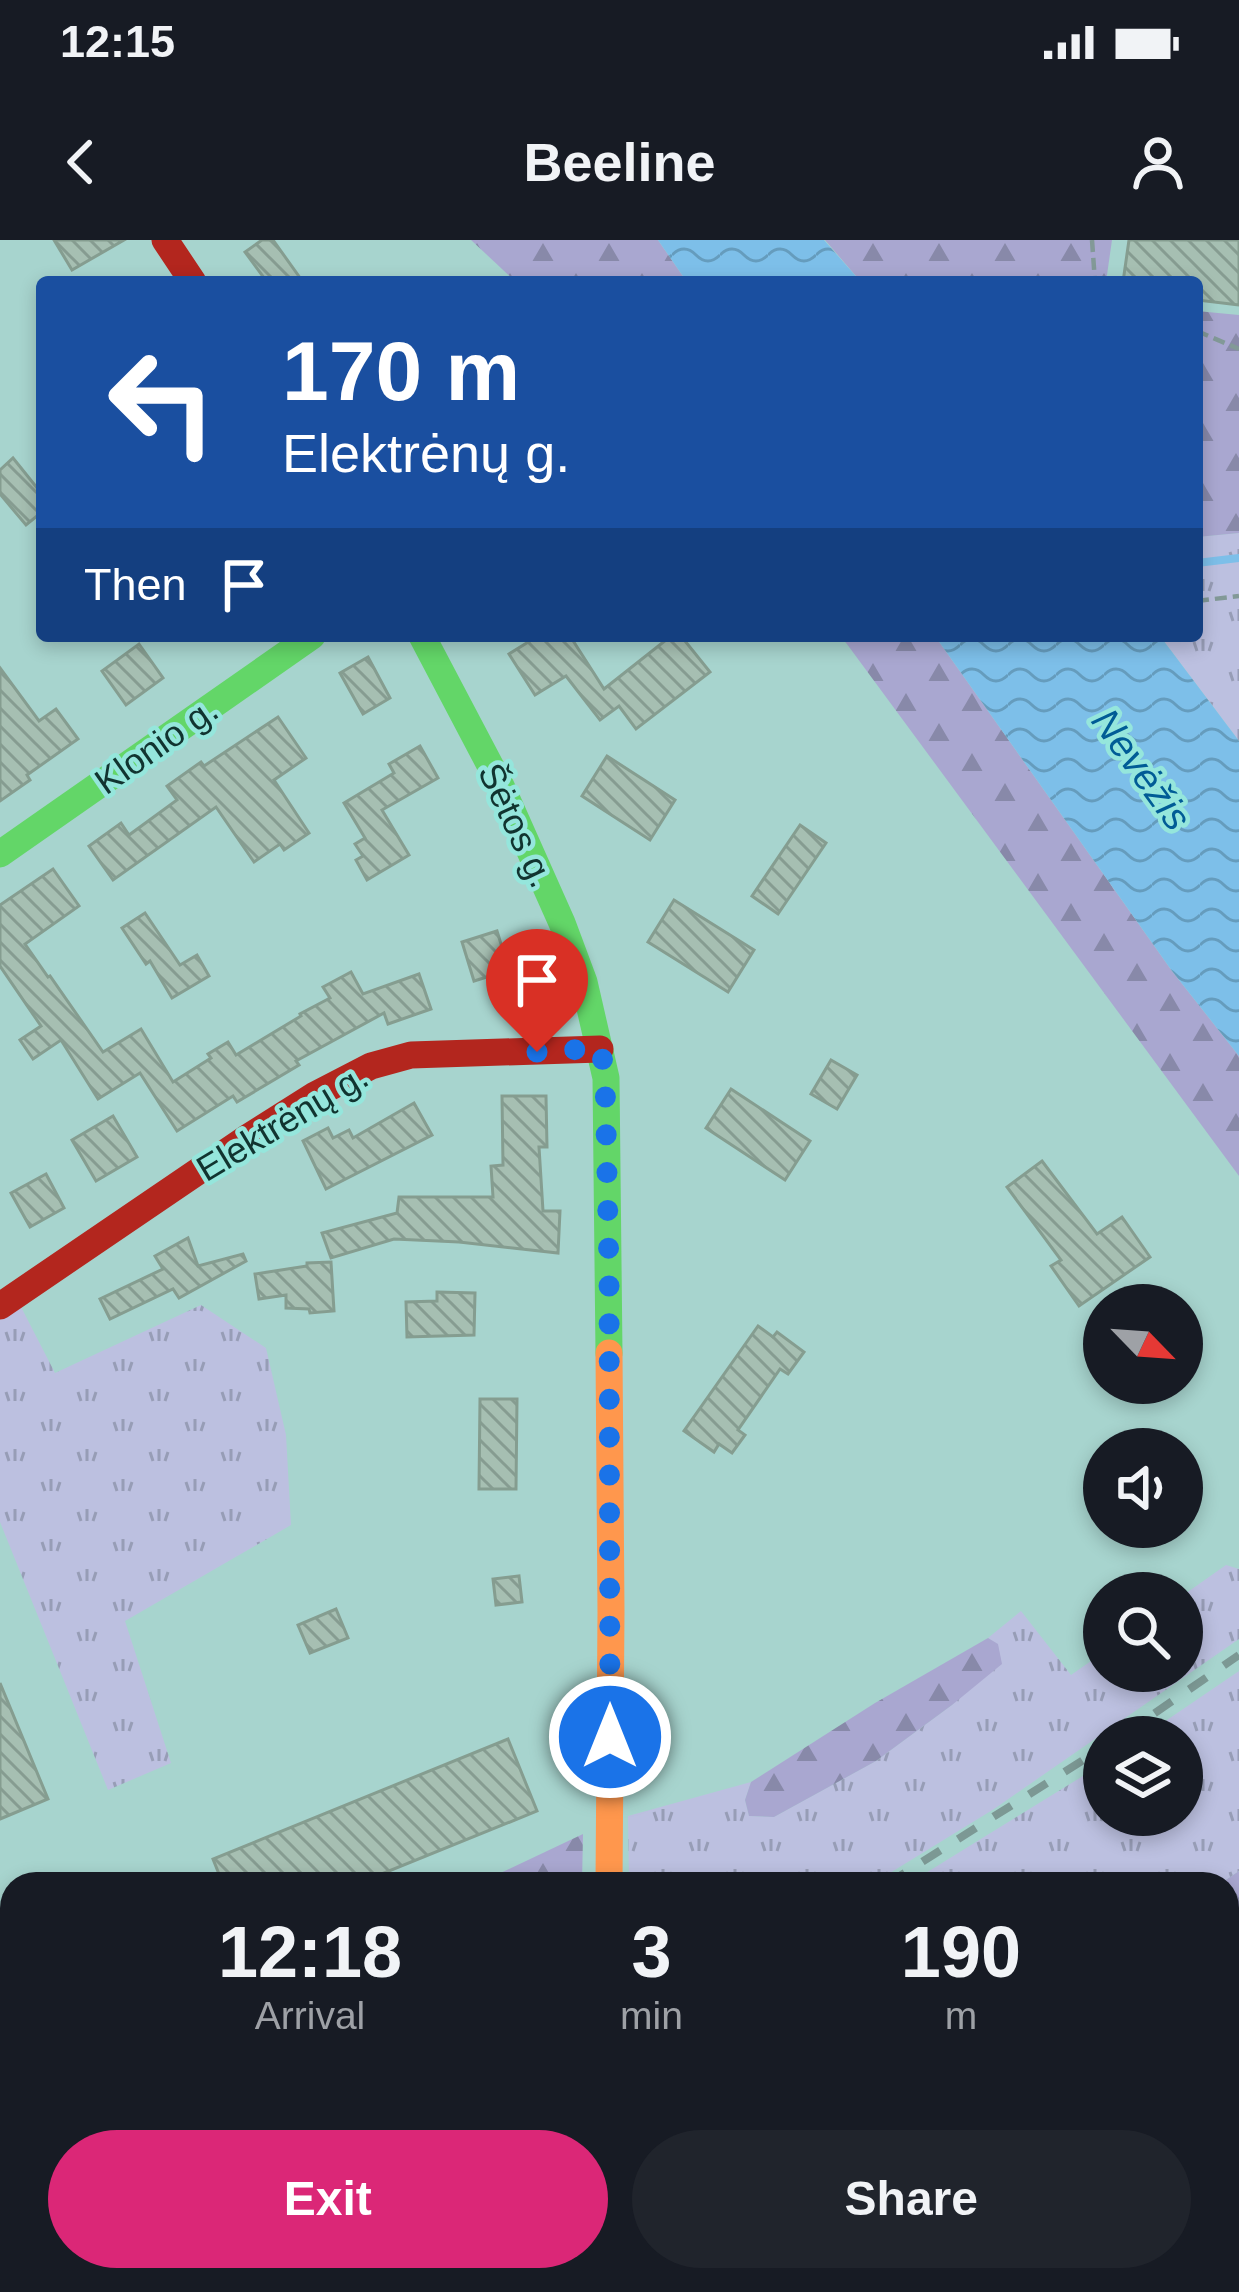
<!DOCTYPE html>
<html lang="en">
<head>
<meta charset="utf-8">
<style>
	:root { --surface:#171b24; --page:#20242c; --text:#f1f3f6; --muted:#9ea1a6; --accent:#db2777 }
	body { margin:0; font-family:Arial,sans-serif; background:var(--page); color:var(--text); height:100vh; display:flex; flex-direction:column; font-size:45px; white-space:nowrap }
	* { box-sizing:border-box; margin:0 }
	p { font-size:39px; color:var(--muted) }
	.icon { flex:none; width:66px; height:66px; fill:none; stroke:currentColor; stroke-width:2; stroke-linecap:round; stroke-linejoin:round }
	.map { position:relative; flex:1; overflow:hidden }
	.drawer { position:absolute; left:0px; top:1632px; width:1239px; height:420px; display:flex; flex-direction:column; background:var(--surface); border-radius:36px 36px 0 0; box-shadow:0 6px 18px #0003 }
	.drawer>* { flex:none }
	.hud { position:absolute; left:36px; top:36px; width:1167px; height:366px; border-radius:12px; box-shadow:0 6px 18px #0003; background:#1a4fa0; color:#fff; overflow:hidden }
	.needle { width:78px; rotate:115deg }
	.controls { position:absolute; left:1083px; top:1044px; display:grid; gap:24px }
	.controls a { display:grid; place-items:center; width:120px; height:120px; border-radius:50%; background:var(--surface); box-shadow:0 6px 18px #0003; font-size:60px }
	.pin { position:absolute; display:grid; place-items:center; width:102px; height:102px; color:#fff; margin:-123px -51px; border-radius:50% 50% 50% 0; rotate:-45deg; box-shadow:0 0 12px #0007 }
	.pin .icon { rotate:45deg }
	.me { position:absolute; width:132px; margin:-66px; rotate:0deg; stroke-linejoin:round; filter:drop-shadow(0 0 9px #0008) }
	.turn { display:flex; align-items:center; gap:42px; height:252px; padding:0 48px; font-size:54px }
	.turn .icon { width:156px; height:156px; stroke-width:2.5 }
	.turn b { display:block; font-size:84px; line-height:102px }
	.then { display:flex; align-items:center; height:114px; padding:0 48px; background:#0003; gap:24px; font-size:45px }
	.eta { display:flex; justify-content:space-evenly; align-items:center; height:204px; text-align:center }
	.eta b { font-size:72px; font-weight:600; line-height:84px }
	.cta { display:flex; gap:24px; margin-top:auto; padding:24px 48px }
	.cta a { flex:1; height:138px; border-radius:72px; background:var(--accent); color:#fff; font-size:48px; font-weight:600; line-height:138px; text-align:center }
	.cta a+a { background:var(--page); color:var(--text) }
	.status { display:flex; justify-content:space-between; align-items:center; height:84px; padding:0 60px; background:var(--surface); direction:ltr }
	.status svg { height:33px; fill:currentColor }
	header { display:flex; justify-content:space-between; align-items:center; height:156px; padding:0 48px; background:var(--surface); font-size:54px; font-weight:600 }
	.map>svg:first-child { display:block }
</style>
</head>
<body>
<div class="status"><b>12:15</b><svg viewBox="0 0 49 12"><path d="M0 12V9h3v3zM5 12V6h3v6zM10 12V3h3v9zM15 12V0h3v12zM26 1h20v11H26zM47 4h2v5h-2z"/></svg></div>
<header><svg class="icon" aria-label="back" viewBox="0 0 24 24"><path d="M15 5l-7 7 7 7"/></svg>Beeline<svg class="icon" aria-label="person" viewBox="0 0 24 24"><circle cx="12" cy="8" r="4"/><path d="M4 21q1-7 8-7t8 7"/></svg></header>
<div class="map">
<svg width="1239" height="2052" viewBox="0 0 1239 2052">
	<defs>
		<pattern id="grass-tufts" width="24" height="20" patternUnits="userSpaceOnUse" patternTransform="scale(3)"><rect width="24" height="20" fill="#bcc0e0"/><path d="M3 7l-1-3M5 7V3M7 7l1-3M15 17l-1-3M17 17v-4M19 17l1-3" fill="none" stroke="#979db6"/></pattern>
		<pattern id="forest-firs" width="22" height="20" patternUnits="userSpaceOnUse" patternTransform="scale(3)"><rect width="22" height="20" fill="#a9a7d0"/><path d="M5 1l3.5 6h-7zM16 11l3.5 6h-7z" fill="#8889a9"/></pattern>
		<pattern id="water-waves" width="16" height="10" patternUnits="userSpaceOnUse" patternTransform="scale(3)"><rect width="16" height="10" fill="#7dbfe9"/><path d="M0 5q4-4 8 0t8 0" fill="none" stroke="#659cbd"/></pattern>
		<pattern id="building-back-hatch" width="6" height="6" patternUnits="userSpaceOnUse" patternTransform="scale(3)"><rect width="6" height="6" fill="#a6bfb2"/><path d="M-1 5l2 2M0 0l6 6M5-1l2 2" fill="none" stroke="#869c91"/></pattern>
	</defs>
	<rect width="100%" height="100%" fill="#a7d4ce"/>
	<g fill="url(#grass-tufts)">
		<path d="M1239,293V501L1160,396H1197V297Z"/>
		<path d="M19,1063L55,1133L201,1065L266,1108L286,1195L291,1285L125,1381L171,1523L108,1550L0,1282V1071Z"/>
		<path d="M1226,1325L1239,1329V1399L994,1569L872,1644H629L628,1576L751,1542L745,1560L749,1576L774,1577L876,1521L952,1465L998,1405L988,1398L1021,1371L1071,1435L1104,1412V1431H1182V1356Z"/>
		<path d="M1239,1431V1631L1220,1644H908L1104,1523V1575H1182V1497H1142Z"/>
		<path d="M0,1672L12,1701V1893L0,1895Z"/>
		<path d="M12,1941V2029L0,2033V1944Z"/>
		<path d="M44,2040H274L275,2052H6Z"/>
	</g>
	<g fill="url(#forest-firs)">
		<path d="M471,0H658L687,42H516Z"/>
		<path d="M825,0H1112L1106,42H861Z"/>
		<path d="M1197,71L1239,75V293L1197,297Z"/>
		<path d="M841,396H935L1172,731L1239,816V936Z"/>
		<path d="M988,1398L998,1404L1002,1424L952,1465L876,1521L774,1577L749,1576L745,1560L751,1542L875,1463Z"/>
		<path d="M583,1594L582,1644H477Z"/>
		<path d="M1239,1631V1702L1227,1708V1644H1220Z"/>
		<path d="M12,1893V1941L0,1944V1895Z"/>
		<path d="M274,2040H343L346,2052H275Z"/>
	</g>
	<g fill="url(#water-waves)">
		<path d="M658,0H824L861,42H687Z"/>
		<path d="M935,396H1160L1239,501V816L1172,731Z"/>
	</g>
	<g fill="none" stroke-linecap="round" stroke-linejoin="round">
		<path stroke="#7dbfe9" stroke-width="8" d="M1197,323L1239,318"/>
	</g>
	<g fill="url(#building-back-hatch)" stroke="#859d90" stroke-width="3">
		<path d="M54,0H124L72,30Z"/>
		<path d="M262,0H273L303,42H267L245,12Z"/>
		<path d="M1129,0H1239V65L1197,60V42H1123Z"/>
		<path d="M13,218L42,254V272L26,285L0,254V230Z"/>
		<path d="M538,396H570L604,449L671,396H681L710,432L636,489L619,466L600,480L566,436L535,455L509,414Z"/>
		<path d="M139,404L163,438L126,465L102,431Z"/>
		<path d="M368,417L390,458L363,474L340,433Z"/>
		<path d="M0,428L39,481L56,469L78,499L27,535L30,540L0,561Z"/>
		<path d="M278,477L306,518L274,540L309,593L284,610L280,604L254,622L216,567L113,640L89,606L121,583L129,595L177,560L167,546L201,522L204,526Z"/>
		<path d="M420,506L438,538L382,570L409,615L367,640L356,620L363,616L355,604L365,598L344,563L394,533L389,524Z"/>
		<path d="M607,516L675,560L650,600L582,556Z"/>
		<path d="M800,585L826,603L778,674L752,656Z"/>
		<path d="M53,629L79,666L25,704L48,737L50,736L103,812L141,789L173,842L211,818L208,814L228,802L236,815L301,776L300,774L330,758L323,747L351,732L363,754L419,734L431,769L388,784L384,773L296,821L299,825L237,862L233,856L177,891L140,833L98,859L61,800L33,819L20,800L41,786L0,726V665Z"/>
		<path d="M674,660L754,710L728,752L648,702Z"/>
		<path d="M145,673L180,725L197,715L209,736L172,758L150,721L146,724L122,688Z"/>
		<path d="M497,691L509,730L474,741L462,702Z"/>
		<path d="M831,820L857,835L837,869L811,854Z"/>
		<path d="M731,849L810,901L785,940L706,888Z"/>
		<path d="M502,856H546L547,907H539L543,971H560L558,1013L459,1002L394,999L331,1018L322,993L397,973L399,957H493L491,926L503,925Z"/>
		<path d="M414,863L432,895L326,949L303,901L328,888L333,898L349,890L353,898Z"/>
		<path d="M113,876L137,917L96,941L72,900Z"/>
		<path d="M1042,921L1097,994L1122,977L1150,1017L1079,1066L1051,1026L1061,1020L1007,947Z"/>
		<path d="M46,934L64,968L30,987L11,953Z"/>
		<path d="M188,998L198,1026L243,1014L246,1021L179,1058L173,1049L110,1079L100,1059L163,1029L155,1016Z"/>
		<path d="M331,1022L334,1071L310,1073L309,1069L286,1068V1055L259,1059L255,1034L307,1026V1023Z"/>
		<path d="M437,1052L475,1053L474,1095L407,1097L406,1062L437,1061Z"/>
		<path d="M758,1086L773,1097L777,1092L804,1112L788,1134L780,1129L738,1190L745,1195L732,1213L719,1204L714,1212L684,1191Z"/>
		<path d="M480,1159H517L516,1249H479Z"/>
		<path d="M519,1336L522,1362L496,1365L493,1339Z"/>
		<path d="M336,1369L348,1398L310,1413L298,1385Z"/>
		<path d="M0,1443L48,1559L0,1579Z"/>
		<path d="M508,1499L537,1571L357,1644H223L213,1619Z"/>
	</g>
	<g fill="none" stroke-linecap="round" stroke-linejoin="round">
		<g stroke="#829997" stroke-width="4.5" stroke-dasharray="12 6" stroke-linecap="butt">
			<path d="M1092,0L1095,42"/>
			<path d="M1197,91L1239,109"/>
			<path d="M1197,361L1239,356"/>
		</g>
		<g stroke="#63d668" stroke-width="27">
			<path d="M422,396L501,546L562,683L584,742L606,838L609,1113"/>
			<path d="M0,614L312,396"/>
			<path d="M618,2040L619,2052"/>
		</g>
		<path stroke="#ff974d" stroke-width="27" d="M609,1113L611,1372L609,1644"/>
		<g stroke="#b3261e" stroke-width="27">
			<path d="M165,0L193,42"/>
			<path d="M0,1066L247,898L315,855L371,826L411,815L600,809"/>
		</g>
		<g stroke="#7c9894" stroke-width="8" stroke-dasharray="21 21" stroke-linecap="butt">
			<path d="M1120,1497L1239,1415"/>
			<path d="M887,1644L1104,1507"/>
			<path d="M0,2045L17,2040"/>
		</g>
	</g>
	<g fill="none" stroke-linecap="round" stroke-linejoin="round">
		<path stroke="#1a73e8" stroke-width="21" stroke-dasharray="0 37.8" d="M537,812L601,808L605,838L609,1030L610,1497"/>
	</g>
	<g text-anchor="middle" stroke-width="9" stroke-linejoin="round" paint-order="stroke">
		<g font-size="36" fill="#113430" stroke="#95e6dc">
			<text transform="translate(156 505) rotate(-35)" y="13">Klonio g.</text>
			<text transform="translate(517 585) rotate(65)" y="13">Šėtos g.</text>
			<text transform="translate(282 882) rotate(-31)" y="13">Elektrėnų g.</text>
		</g>
		<g font-size="39" font-style="italic" fill="#005c96" stroke="#95e6dc">
			<text transform="translate(1142 529) rotate(54)" y="14">Nevėžis</text>
		</g>
	</g>
</svg>
<div class="controls">
<a><svg class="needle" viewBox="-14 -14 28 28"><path d="M0-13l5 13h-10z" fill="#e53935"/><path d="M0 13l5-13h-10z" fill="#9ea1a6"/></svg></a>
<a><svg class="icon" aria-label="sound" viewBox="0 0 24 24"><path d="M4 9h4l5-4v14l-5-4H4zM17 9q2 3 0 6"/></svg></a>
<a><svg class="icon" aria-label="search" viewBox="0 0 24 24"><circle cx="10" cy="10" r="6"/><path d="M15 15l6 6"/></svg></a>
<a><svg class="icon" aria-label="layers" viewBox="0 0 24 24"><path d="M12 4l9 5-9 5-9-5zM3 14l9 5 9-5"/></svg></a>
</div>
<div class="pin" style="left:537px;top:812px;background:#d93025"><svg class="icon" aria-label="arrive" viewBox="0 0 24 24"><path d="M6 21V4h12l-3 4 3 4H6"/></svg></div>
<svg class="me" style="left:610px;top:1497px" viewBox="-20 -20 40 40"><circle r="17" fill="#1a73e8" stroke="#fff" stroke-width="3"/><path d="M0-11L8 9 0 5-8 9z" fill="#fff"/></svg>
<div class="hud">
<div class="turn"><svg class="icon" aria-label="left" viewBox="0 0 24 24"><path d="M17 20v-9H6M10 6l-5 5 5 5"/></svg><div><b>170 m</b>Elektrėnų g.</div></div>
<div class="then">Then<svg class="icon" aria-label="arrive" viewBox="0 0 24 24"><path d="M6 21V4h12l-3 4 3 4H6"/></svg></div>
</div>
<section class="drawer">
<div class="eta">
<div><b>12:18</b><p>Arrival</p></div>
<div><b>3</b><p>min</p></div>
<div><b>190</b><p>m</p></div>
</div>
<div class="cta"><a>Exit</a><a>Share</a></div>
</section>
</div>
</body>
</html>
